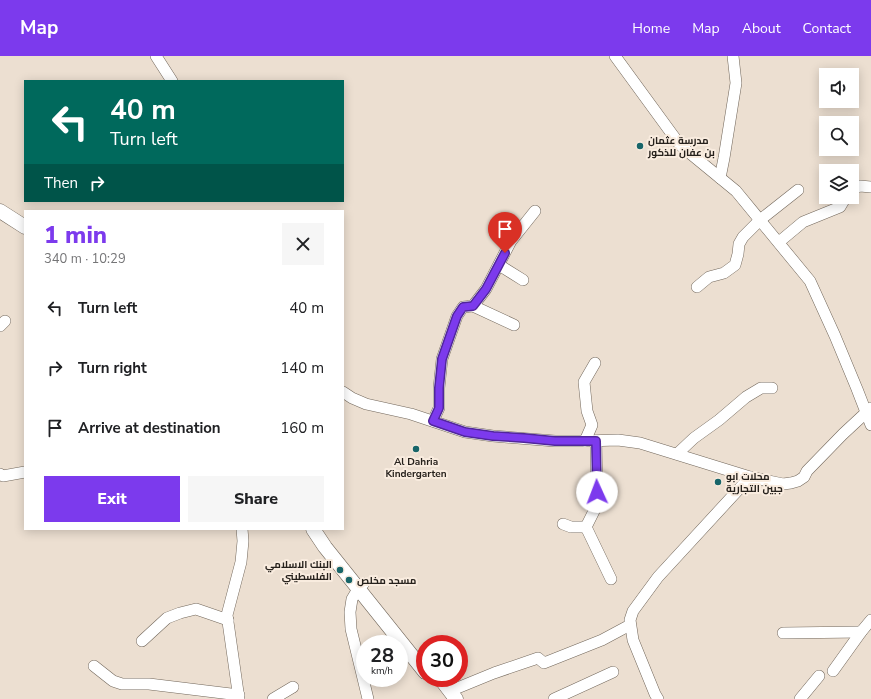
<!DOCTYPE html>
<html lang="en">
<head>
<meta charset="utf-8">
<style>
	:root { --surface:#fff; --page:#f6f6f6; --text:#202124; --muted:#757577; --accent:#7c3aed }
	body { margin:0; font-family:"Nunito Sans",Cairo,sans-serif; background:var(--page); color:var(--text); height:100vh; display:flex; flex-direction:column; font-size:15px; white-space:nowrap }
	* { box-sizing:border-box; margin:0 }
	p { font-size:13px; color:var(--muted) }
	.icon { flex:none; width:22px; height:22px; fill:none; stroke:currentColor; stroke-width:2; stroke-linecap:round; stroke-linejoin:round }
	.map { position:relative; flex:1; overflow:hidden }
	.details { position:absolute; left:24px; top:154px; width:320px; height:320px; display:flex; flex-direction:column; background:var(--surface); border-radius:0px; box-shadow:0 2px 10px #0003 }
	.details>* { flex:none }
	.guide { position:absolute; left:24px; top:24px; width:320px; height:122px; border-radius:0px; box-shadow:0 2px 10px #0003; background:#00695c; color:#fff; overflow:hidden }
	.controls { position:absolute; left:819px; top:12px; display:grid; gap:8px }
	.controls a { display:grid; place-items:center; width:40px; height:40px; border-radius:0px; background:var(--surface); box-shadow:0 2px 10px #0003; font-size:20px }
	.speed { position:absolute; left:356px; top:579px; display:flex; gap:8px; font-size:20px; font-weight:700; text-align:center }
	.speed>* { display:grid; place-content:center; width:52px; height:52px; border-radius:50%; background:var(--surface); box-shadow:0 2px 10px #0003; line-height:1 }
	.speed small { font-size:10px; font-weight:400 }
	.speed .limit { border:6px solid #d22; background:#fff; color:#111 }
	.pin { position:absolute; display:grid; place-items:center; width:34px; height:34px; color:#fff; margin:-41px -17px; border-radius:50% 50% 50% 0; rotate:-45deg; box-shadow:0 0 4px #0007 }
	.pin .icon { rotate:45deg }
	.me { position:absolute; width:44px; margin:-22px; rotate:358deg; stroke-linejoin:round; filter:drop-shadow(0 0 3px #0008) }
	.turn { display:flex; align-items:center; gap:14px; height:84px; padding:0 20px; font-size:18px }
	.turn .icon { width:52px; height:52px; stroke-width:2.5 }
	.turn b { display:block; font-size:28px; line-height:34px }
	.then { display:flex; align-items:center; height:38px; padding:0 20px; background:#0003; gap:8px; font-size:15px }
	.round { display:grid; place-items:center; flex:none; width:42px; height:42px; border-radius:0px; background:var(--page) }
	.overview { display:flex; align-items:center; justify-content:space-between; height:68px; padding:0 20px }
	h1 { font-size:24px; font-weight:800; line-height:30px; color:var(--accent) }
	.action { display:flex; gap:8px; margin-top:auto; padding:8px 20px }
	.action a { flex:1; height:46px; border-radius:0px; background:var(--accent); color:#fff; font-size:16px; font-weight:800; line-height:46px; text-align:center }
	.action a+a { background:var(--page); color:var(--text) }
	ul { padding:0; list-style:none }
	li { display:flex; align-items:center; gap:12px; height:60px; padding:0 20px }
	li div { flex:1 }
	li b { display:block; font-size:15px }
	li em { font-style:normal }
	header { display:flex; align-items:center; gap:24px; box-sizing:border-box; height:56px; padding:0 20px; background:var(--accent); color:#fff }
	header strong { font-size:19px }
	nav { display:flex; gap:22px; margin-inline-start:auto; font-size:14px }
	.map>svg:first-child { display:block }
</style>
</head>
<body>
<header>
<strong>Map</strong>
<nav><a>Home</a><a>Map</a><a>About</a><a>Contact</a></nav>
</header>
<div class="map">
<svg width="871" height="643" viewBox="0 0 871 643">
	<rect width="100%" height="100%" fill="#ecdfd1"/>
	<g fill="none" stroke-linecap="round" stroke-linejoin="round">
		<g stroke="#72675b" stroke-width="12">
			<g id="minor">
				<path d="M156,0L172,25"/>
				<path d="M615,0L680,89L736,135L810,225L835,280L857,333L871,369"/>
				<path d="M720,122L724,102L736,27L733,0"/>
				<path d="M852,133L860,130L871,131"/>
				<path d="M779,186L803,166L840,151L846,141"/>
				<path d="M499,209L523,224"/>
				<path d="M697,231L709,221L724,217L735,209L738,198L739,188L743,181L760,164L798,134"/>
				<path d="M473,250L514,269"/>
				<path d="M0,270L5,265"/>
				<path d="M343,336L352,342L366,348L411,358L465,376L493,380L555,385H585L618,384L640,387L750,421L783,428L791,427L798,425L804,421L807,415L843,378L871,352"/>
				<path d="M433,365L439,352V332L442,303L457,260L463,251L473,250L486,233L511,185L535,155"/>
				<path d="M585,385L592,369L587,355L584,326L595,307"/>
				<path d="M677,398L694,382L719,364L746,341L761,332H772"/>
				<path d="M0,418L3,420L25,416"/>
				<path d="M563,468L571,471H586L596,451L597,436L596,385"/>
				<path d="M586,471L611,523"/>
				<path d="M364,527L358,533L352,543L350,556L351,573L368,643"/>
				<path d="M783,577L861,576"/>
				<path d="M142,585L167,562L180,557L196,553L228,564"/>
				<path d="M94,610L113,625L122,628H149L239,639"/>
				<path d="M833,615L861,576L871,564"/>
				<path d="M450,635L494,617L538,602L544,607L602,584L630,569"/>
				<path d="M239,643L227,559L241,506L243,485L242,473"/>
				<path d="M273,643L293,631"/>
				<path d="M554,643L613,616"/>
				<path d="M658,643L655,638L633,584L630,564L633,555L658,521L750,421"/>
				<path d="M800,643L819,620"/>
			</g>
		</g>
		<g stroke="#72675b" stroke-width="15">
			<g id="major">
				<path d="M0,155L25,171"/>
				<path d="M313,473L325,491L425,616"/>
				<path d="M440,622L456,643"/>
			</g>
		</g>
		<use href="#minor" stroke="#fff" stroke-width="11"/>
		<use href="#major" stroke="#fff" stroke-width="14"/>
	</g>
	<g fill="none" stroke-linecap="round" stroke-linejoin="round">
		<g stroke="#51269a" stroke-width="10">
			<path id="route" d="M505,197L486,233L473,250L463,251L457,260L442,303L439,332V352L433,365L465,376L493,380L524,382L555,385H596L597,436"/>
		</g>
		<use href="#route" stroke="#7c3aed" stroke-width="7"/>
	</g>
	<g fill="#176569" stroke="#f9ecdf" stroke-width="1.5">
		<circle cx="640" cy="90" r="4"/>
		<circle cx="416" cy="393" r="4"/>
		<circle cx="718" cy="426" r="4"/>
		<circle cx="340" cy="514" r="4"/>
		<circle cx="349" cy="524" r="4"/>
	</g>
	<g text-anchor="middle" stroke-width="4" stroke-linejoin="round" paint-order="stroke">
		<g font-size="10" font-weight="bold" fill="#26211c" stroke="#f9ecdf" text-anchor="start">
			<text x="648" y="88">مدرسة عثمان<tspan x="648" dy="12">بن عفان للذكور</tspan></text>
			<text x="416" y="409" text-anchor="middle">Al Dahria<tspan x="416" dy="12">Kindergarten</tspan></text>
			<text x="726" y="424">محلات ابو<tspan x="726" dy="12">جبين التجارية</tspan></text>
			<text x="332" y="512" text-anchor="end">البنك الاسلامي<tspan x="332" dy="12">الفلسطيني</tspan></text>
			<text x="357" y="528">مسجد مخلص</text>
		</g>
	</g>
</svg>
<div class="controls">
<a><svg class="icon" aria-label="sound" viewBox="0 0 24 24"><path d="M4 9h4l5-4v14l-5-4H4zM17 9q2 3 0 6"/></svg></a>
<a><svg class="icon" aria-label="search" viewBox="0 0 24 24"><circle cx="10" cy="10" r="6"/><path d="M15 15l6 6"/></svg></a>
<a><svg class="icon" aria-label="layers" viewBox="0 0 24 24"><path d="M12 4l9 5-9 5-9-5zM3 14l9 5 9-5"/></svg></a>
</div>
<div class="speed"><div>28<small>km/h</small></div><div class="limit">30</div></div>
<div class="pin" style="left:505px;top:197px;background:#d93025"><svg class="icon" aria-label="arrive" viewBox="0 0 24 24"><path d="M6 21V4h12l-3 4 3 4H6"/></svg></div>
<svg class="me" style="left:597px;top:436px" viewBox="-20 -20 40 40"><circle r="19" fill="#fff"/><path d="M0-13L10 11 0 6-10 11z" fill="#7c3aed"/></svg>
<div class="guide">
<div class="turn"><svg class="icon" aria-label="left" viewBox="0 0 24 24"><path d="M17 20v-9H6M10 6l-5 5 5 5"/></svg><div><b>40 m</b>Turn left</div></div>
<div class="then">Then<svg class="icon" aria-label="right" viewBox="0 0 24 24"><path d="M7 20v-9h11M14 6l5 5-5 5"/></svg></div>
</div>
<section class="details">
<div class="overview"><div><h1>1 min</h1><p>340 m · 10:29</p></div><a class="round"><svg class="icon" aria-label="close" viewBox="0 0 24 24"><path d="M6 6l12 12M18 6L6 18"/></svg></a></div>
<ul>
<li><svg class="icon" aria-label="left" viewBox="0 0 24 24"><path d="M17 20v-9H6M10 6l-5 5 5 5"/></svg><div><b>Turn left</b></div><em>40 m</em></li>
<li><svg class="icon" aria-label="right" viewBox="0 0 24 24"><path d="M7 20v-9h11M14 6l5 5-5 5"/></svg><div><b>Turn right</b></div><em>140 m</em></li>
<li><svg class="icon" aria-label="arrive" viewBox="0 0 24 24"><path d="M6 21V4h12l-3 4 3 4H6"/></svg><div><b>Arrive at destination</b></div><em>160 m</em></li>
</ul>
<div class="action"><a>Exit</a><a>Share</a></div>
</section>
</div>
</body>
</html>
